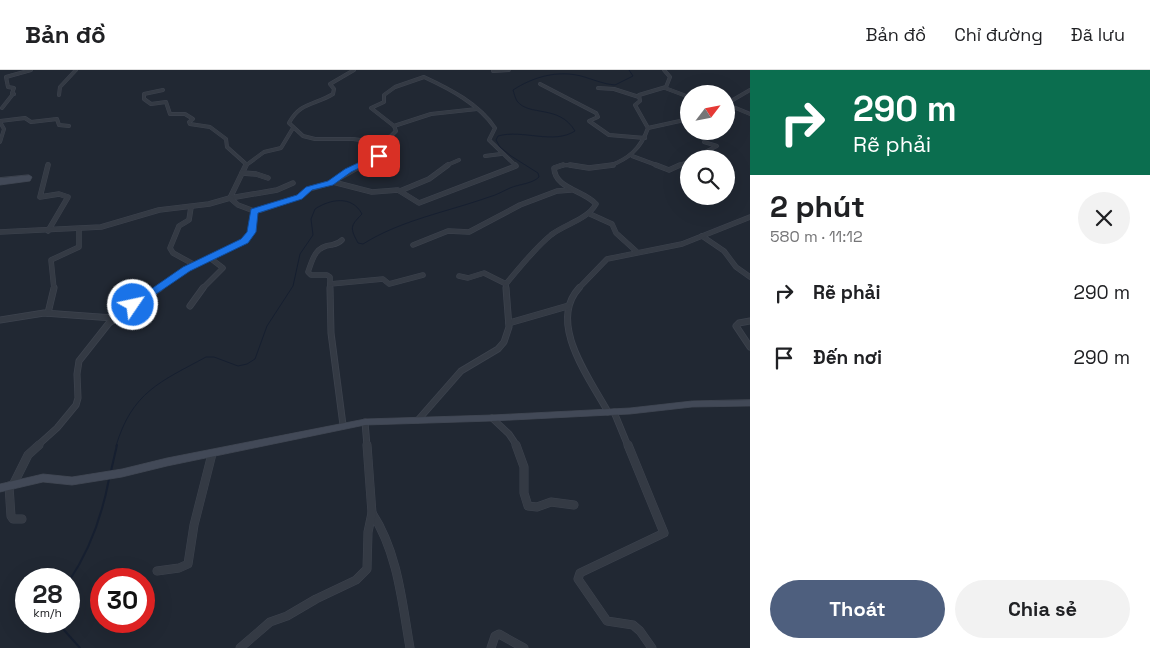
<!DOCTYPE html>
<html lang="vi">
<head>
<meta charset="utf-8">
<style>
	:root { --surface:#fff; --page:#f2f2f2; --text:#202124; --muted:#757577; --line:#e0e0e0; --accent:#4e5f7e }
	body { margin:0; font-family:"Space Grotesk",sans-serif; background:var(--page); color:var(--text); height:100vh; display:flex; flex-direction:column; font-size:19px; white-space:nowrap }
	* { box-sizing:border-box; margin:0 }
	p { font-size:16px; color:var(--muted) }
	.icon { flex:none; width:28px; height:28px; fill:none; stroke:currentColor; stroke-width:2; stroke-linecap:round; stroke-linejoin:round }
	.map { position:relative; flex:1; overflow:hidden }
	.side { display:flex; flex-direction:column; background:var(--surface); width:400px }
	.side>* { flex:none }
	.banner { background:#0b6e4f; color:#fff; overflow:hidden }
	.needle { width:32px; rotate:58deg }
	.fabs { position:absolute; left:680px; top:15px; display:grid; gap:10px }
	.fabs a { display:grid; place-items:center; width:55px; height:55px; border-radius:50%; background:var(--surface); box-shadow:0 5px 20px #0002; font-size:25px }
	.speed { position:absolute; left:15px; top:498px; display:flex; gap:10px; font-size:25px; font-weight:700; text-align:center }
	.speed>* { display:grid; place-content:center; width:65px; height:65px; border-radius:50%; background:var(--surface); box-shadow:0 5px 20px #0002; line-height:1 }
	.speed small { font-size:12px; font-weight:400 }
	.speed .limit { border:8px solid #d22; background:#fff; color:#111 }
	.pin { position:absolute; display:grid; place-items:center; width:42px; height:42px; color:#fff; margin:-21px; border-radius:10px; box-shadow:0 2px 8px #0006 }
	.me { position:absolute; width:55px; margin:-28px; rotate:56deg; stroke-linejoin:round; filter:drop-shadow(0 0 4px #0008) }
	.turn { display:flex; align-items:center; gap:18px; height:105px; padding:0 20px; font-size:22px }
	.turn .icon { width:65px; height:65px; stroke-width:2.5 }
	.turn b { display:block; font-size:35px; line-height:42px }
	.round { display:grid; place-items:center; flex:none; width:52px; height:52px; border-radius:26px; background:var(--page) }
	.overview { display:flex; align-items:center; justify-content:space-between; height:85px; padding:0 20px }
	h1 { font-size:30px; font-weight:700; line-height:38px }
	.cta { display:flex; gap:10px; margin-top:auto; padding:10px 20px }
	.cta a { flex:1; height:58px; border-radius:30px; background:var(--accent); color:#fff; font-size:20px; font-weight:700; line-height:58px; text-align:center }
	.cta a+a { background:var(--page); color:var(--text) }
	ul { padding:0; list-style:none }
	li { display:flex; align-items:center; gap:15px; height:65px; padding:0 20px }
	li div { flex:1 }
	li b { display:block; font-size:19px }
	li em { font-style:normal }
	header { display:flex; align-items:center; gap:30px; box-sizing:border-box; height:70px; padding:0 25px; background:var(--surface); border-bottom:1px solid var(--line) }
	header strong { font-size:24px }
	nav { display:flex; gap:28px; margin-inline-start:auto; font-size:18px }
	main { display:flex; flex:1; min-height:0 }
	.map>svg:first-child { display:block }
</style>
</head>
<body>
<header>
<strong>Bản đồ</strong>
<nav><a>Bản đồ</a><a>Chỉ đường</a><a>Đã lưu</a></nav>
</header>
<main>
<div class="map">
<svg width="750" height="578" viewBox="0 0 750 578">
	<rect width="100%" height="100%" fill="#212833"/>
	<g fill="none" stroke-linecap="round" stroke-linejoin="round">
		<path stroke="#161f30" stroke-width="1" d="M116,376C132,322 160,312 206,287H214L238,296L247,294L255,289L267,256L293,216L300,184L313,165L311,149L315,139C330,129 352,125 362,144C350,156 350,158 358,173L363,174C401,150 447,142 489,127C497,125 503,121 510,118C519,114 532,114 539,107L538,103L511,86L500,77L496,70L498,66C523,59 553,75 575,61C559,34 529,47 517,31C515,28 514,23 513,20C533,7 557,0 581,6C592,9 603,14 615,15L633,6L629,0"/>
		<g stroke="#161f30" stroke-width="2">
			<path d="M111,401L117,375"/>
			<path d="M69,511C90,480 102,446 109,409"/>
			<path d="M60,551L64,560L80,578"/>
		</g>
		<g stroke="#3d434e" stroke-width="4">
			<g id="street-far3">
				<path d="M354,0L330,14L334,19L333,24C315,35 300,32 289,53L303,66L315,69H353L375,72"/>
				<path d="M493,1L509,0"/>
				<path d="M540,14L596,43L598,47L589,51L609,65L645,68"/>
				<path d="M598,18L614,19L639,27"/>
				<path d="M665,18L689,27"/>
				<path d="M163,20L144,24V29L151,34L166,32L170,44H185L193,49L189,52L190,54L210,57L226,69L227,77L246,94"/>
				<path d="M14,24L12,23L14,18L8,17L6,7L31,0"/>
				<path d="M59,25L60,17L76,0"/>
				<path d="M726,34L750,20"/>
				<path d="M726,34L750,44"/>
				<path d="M2,38L13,24"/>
				<path d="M0,51L25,48L31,52L57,49L59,55L69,56"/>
				<path d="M0,52L4,59L0,72"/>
				<path d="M394,56L431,44L477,39"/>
				<path d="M648,58L689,49"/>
				<path d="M485,86L501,84"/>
				<path d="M632,86L659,96"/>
				<path d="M691,89L717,76L704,72"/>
				<path d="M48,96V94"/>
				<path d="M245,96L264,82L281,78L293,58"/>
				<path d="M359,96L377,88L379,84L374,74L375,72L391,66L396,61L394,56L371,38L384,32V25L395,17L424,7C450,19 479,34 495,58L489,70L516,96"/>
				<path d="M445,96L459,90"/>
				<path d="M558,96L567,95L578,96"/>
				<path d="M609,96C629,89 641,78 648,58L635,35L640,31L639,25L666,17L670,7L664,0"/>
				<path d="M678,96L689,91"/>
			</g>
		</g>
		<g stroke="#3d434e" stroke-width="5.5">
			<g id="street-far2">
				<path d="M48,95L40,127L59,124L68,127L48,161"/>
				<path d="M246,95L230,128L277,120L293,113"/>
				<path d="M570,95L589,98L613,95"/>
				<path d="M656,95L669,100L680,95"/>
				<path d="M242,103L256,104L268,108"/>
				<path d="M333,112L372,122L398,120L419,133L516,96L515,95"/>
				<path d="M400,121L429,109L448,95"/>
				<path d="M191,137L189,150L179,156L170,178L173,183L195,195"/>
				<path d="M590,144L612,154L616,163L637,182"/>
				<path d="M0,162L101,157L159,140L209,134L230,128L238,135L254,141L261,140L301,126L309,119L330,113L362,95"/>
				<path d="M702,166L724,181L736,197L750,207"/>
				<path d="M413,175L448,161L469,162L520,135L557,121L571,120"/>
				<path d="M459,206L468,208L484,203L506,214"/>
				<path d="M330,214L383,209L389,214L423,205"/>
				<path d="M54,219L51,190L79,177V159"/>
				<path d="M158,219L187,199L244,171L252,162L254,141"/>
				<path d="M202,219L223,198L210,188"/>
				<path d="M330,219V207L327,205H311L308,202C313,188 315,177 331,175C336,174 338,174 342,170"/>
				<path d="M506,219V214C520,197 534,179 551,165C565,154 587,150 596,134C584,120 555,119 554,98L563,95"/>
				<path d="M578,219L607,189L682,174L750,147"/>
			</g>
		</g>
		<g stroke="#3d434e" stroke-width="7">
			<g id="street-far1">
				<path d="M330,218L331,263L343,355"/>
				<path d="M579,218C547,253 590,309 608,342"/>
				<path d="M190,236L203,218"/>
				<path d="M48,243L54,218"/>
				<path d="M0,250L44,243L113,248"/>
				<path d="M750,251L739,253L736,256L750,277"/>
				<path d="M509,253L568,236"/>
				<path d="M614,342L628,376"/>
				<path d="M492,348L509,364L517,376"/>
				<path d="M418,350L461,301L498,279L504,272L509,257L506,218"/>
				<path d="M365,352L367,376"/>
				<path d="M37,376L57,358L76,335L78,328L77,304L79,291L109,253L160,218"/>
			</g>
		</g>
		<g stroke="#3d434e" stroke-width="9">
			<g id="street">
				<path d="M516,375L524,397V423L528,436L537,437L551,432L574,435"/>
				<path d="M628,375L664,463L580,503L578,509L607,551L633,555L640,561L652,578"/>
				<path d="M13,415L28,385L39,375"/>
				<path d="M9,416L11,446L13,449H22"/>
				<path d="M372,443C398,483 402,532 410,578"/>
				<path d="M157,501L179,498L188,494L194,455L212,384"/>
				<path d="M240,578L270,552L287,546L316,529L356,510L367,499L368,462L372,443L367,375"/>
				<path d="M491,578L495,566L499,564L524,578"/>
			</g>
		</g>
		<g stroke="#3d434e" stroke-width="1">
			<g id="secondary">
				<path d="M29,105L32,107L30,111L0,115V108Z"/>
				<path d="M750,330V336L692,337L630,344L492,351L365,355L167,396L122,407L72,415L43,412L0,422V414L43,404L72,407L122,399L167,388L365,349L492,345L630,338L692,331Z"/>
			</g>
		</g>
		<use href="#street-far3" stroke="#343a44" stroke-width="3"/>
		<use href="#street-far2" stroke="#343a44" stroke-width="4.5"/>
		<use href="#street-far1" stroke="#343a44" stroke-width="5.5"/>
		<use href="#street" stroke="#343a44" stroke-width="8"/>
		<use href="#secondary" fill="#424957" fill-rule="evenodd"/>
	</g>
	<path fill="#1a73e8" stroke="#114b97" d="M379,83L383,86L382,87L351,102L333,115L312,120L302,129L258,143L256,162L248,173L190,201L137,237L133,238L128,235L183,197L241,169L247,162L251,139L297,125L306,117L328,111L345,99Z"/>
</svg>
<div class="fabs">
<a><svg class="needle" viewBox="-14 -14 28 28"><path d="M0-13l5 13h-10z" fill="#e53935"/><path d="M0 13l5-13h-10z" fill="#757577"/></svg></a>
<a><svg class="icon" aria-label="search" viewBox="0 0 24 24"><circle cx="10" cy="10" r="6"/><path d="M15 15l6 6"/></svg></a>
</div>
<div class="speed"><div>28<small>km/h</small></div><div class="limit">30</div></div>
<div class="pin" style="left:379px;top:86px;background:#d93025"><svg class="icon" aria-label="arrive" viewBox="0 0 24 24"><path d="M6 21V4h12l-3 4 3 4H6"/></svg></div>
<svg class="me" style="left:133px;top:235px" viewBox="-20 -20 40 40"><circle r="17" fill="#1a73e8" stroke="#fff" stroke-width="3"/><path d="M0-11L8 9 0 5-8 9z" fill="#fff"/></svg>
</div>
<section class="side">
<div class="banner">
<div class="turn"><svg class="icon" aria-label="right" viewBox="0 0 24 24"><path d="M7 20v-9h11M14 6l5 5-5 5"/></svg><div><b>290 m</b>Rẽ phải</div></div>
</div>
<div class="overview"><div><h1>2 phút</h1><p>580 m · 11:12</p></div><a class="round"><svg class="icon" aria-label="close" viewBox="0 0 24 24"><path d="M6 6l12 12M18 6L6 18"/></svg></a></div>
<ul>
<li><svg class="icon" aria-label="right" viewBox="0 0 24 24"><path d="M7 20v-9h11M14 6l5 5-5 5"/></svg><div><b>Rẽ phải</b></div><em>290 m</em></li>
<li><svg class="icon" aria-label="arrive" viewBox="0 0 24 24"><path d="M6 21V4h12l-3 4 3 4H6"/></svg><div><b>Đến nơi</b></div><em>290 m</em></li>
</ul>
<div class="cta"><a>Thoát</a><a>Chia sẻ</a></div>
</section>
</main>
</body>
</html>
